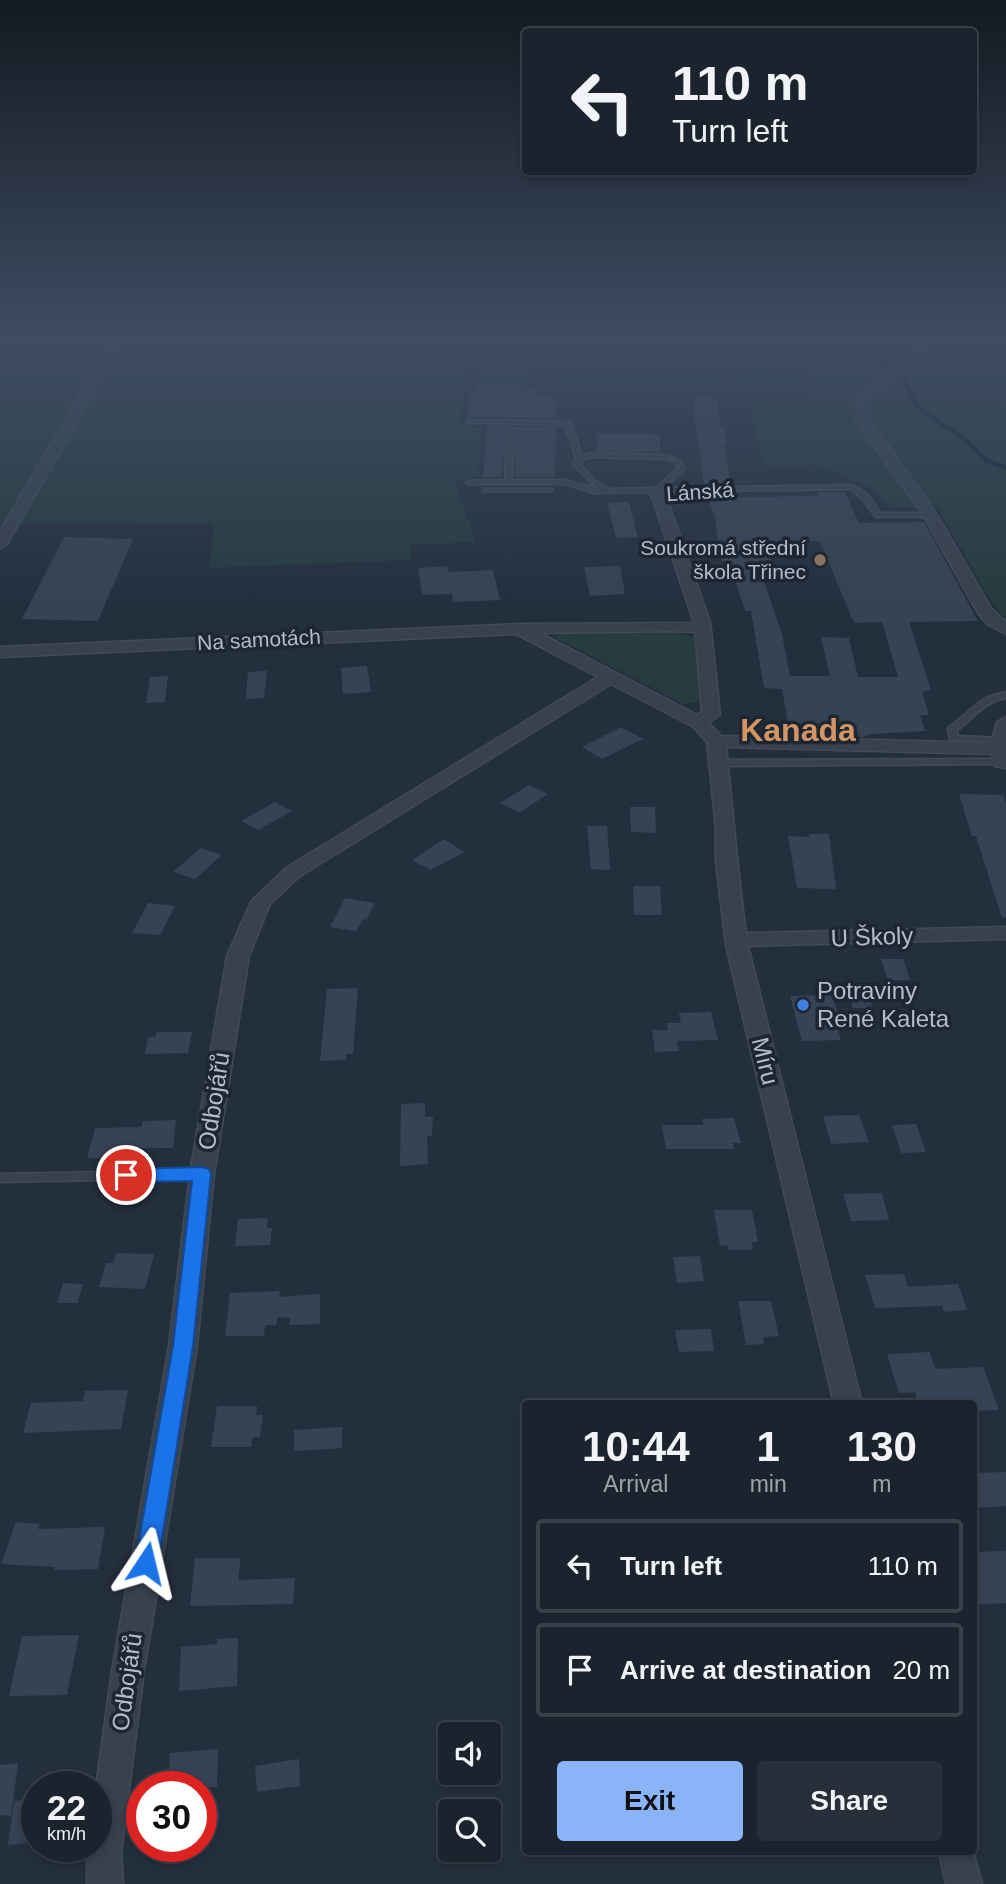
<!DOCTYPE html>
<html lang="en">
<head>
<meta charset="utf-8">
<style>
	:root { --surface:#1b232e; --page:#282f3a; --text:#f1f3f6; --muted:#a0a4aa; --line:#39404a; --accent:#8ab4f8 }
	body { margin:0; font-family:Helvetica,sans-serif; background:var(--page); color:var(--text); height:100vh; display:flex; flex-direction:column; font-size:26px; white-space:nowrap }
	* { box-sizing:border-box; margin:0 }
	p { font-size:23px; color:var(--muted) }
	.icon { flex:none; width:38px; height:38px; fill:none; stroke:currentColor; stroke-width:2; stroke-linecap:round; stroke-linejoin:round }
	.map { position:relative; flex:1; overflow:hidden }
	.side { position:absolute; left:522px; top:1400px; width:455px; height:455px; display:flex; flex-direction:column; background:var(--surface); border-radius:7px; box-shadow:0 4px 10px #0003,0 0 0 2px var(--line) }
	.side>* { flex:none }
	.banner { position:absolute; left:522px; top:28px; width:455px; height:147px; border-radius:7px; box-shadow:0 4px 10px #0003,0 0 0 2px var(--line); background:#1b232e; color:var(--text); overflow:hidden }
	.buttons { position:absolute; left:438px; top:1722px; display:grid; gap:14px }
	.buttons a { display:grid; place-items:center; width:63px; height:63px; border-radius:7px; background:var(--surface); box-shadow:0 4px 10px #0003,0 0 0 2px var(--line); font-size:35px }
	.speed { position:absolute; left:21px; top:1771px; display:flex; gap:14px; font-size:35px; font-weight:700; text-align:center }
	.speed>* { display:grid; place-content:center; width:91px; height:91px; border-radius:50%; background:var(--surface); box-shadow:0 4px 10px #0003,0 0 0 2px var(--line); line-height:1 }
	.speed small { font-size:18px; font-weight:400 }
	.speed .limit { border:10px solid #d22; background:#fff; color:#111 }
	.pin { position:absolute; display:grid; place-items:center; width:60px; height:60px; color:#fff; margin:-30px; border:4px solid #fff; border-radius:50%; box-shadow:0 2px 7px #0007 }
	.me { position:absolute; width:77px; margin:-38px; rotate:10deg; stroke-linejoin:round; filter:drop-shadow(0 0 5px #0008) }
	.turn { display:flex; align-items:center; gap:24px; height:147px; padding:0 35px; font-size:32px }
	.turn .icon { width:91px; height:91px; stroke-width:2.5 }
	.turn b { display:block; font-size:49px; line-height:60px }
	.eta { display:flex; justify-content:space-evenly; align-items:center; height:119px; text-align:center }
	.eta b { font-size:42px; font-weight:700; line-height:49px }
	.cta { display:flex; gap:14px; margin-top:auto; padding:14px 35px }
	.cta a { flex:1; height:80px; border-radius:7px; background:var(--accent); color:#111; font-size:28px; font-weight:700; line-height:80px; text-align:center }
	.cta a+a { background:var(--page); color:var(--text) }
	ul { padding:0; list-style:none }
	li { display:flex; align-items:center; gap:21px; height:94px; margin:0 14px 10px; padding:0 21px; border:4px solid var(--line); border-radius:7px }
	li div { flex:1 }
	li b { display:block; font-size:26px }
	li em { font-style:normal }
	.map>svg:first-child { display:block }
</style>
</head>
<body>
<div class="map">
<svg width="1006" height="1884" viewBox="0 0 1006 1884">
	<rect width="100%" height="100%" fill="#242f3e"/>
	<g fill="#263c3f">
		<path d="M0,341H535V344H469L459,424L482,429L478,476L454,481L476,542L410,545L411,560L210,568L214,524L0,523Z"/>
		<path d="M565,341H761L768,367L566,366Z"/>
		<path d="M778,341H1006V619L993,604L937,507L895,508L882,501L874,490L819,465L764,466L748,396H815L808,373C787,369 783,361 778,341Z"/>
		<path d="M483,349H530L528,387L479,386Z"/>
		<path d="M557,372L722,373L725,390L556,389Z"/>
		<path d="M728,374L799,375L804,392L731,391Z"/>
		<path d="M666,629L694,637L699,702L683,704L556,638L563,630Z"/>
	</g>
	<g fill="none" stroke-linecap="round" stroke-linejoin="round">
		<path stroke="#17263c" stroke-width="4.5" d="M861,341L904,381L917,406L969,443L987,461L1006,468"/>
	</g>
	<g fill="#364354" fill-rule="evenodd">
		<path d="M476,387L535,388L534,397H556V418L467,417L470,395L475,396Z"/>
		<path d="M692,397H716L721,427H724L727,445H724L731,484L704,485Z"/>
		<path d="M487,426H506L502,477L483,478Z"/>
		<path d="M514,427H556L555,477H515Z"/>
		<path d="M596,433L660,434V452L597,451Z"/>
		<path d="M482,487H554V493H481Z"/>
		<path d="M816,492H845L859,523L924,522L978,621L909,622L931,690L922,691L929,715H920L925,731L871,734L864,737H853L828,729H789L782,689L764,688L751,611H745L730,565H725L718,553L716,520L707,494L733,493V497L818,496ZM820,541L854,623L882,622L898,677H858L849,638L821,637L830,676H790L782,634L759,567H774L766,546L780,545L779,542Z"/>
		<path d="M629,502L638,537L616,538L607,503Z"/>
		<path d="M64,537L133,539L98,621L22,619Z"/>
		<path d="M447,566L448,572L493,570L500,600L453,602L452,594L422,595L418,568Z"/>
		<path d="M620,566L625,594L590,596L584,567Z"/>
		<path d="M367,666L371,692L343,694L341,668Z"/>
		<path d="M267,671L264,698L246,699L248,672Z"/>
		<path d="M168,676L165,702L146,703L150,677Z"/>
		<path d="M621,727L643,739L602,759L582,747Z"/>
		<path d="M529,785L548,794L519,813L500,803Z"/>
		<path d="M959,794L1003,795L1006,804V917L1002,918L976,836H972Z"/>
		<path d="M275,802L292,811L258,830L241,821Z"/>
		<path d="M630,807H655L656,833L631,832Z"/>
		<path d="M587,826H607L610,870L591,869Z"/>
		<path d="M809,834H829L836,889L797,888L788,836L809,837Z"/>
		<path d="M444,839L464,852L431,870L412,860Z"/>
		<path d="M201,848L222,855L195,879L173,872Z"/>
		<path d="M633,886H660L662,915H634Z"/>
		<path d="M345,898L375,903L366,920L363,919L356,931L330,927Z"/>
		<path d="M148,903L175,906L160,935L132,933Z"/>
		<path d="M881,959H903L910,980H888Z"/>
		<path d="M866,986L873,1008H853L847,987Z"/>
		<path d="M358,988L353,1054H346V1060L320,1061L327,989Z"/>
		<path d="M832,995L841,1024H836L841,1040L802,1041L790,996Z"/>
		<path d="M711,1012L718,1040L677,1041L679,1051L655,1052L652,1030H668L667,1023H681L679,1013Z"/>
		<path d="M157,1032H192L188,1053L145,1054L148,1037H155Z"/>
		<path d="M425,1103V1117H433L432,1136H427L428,1164L400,1166L401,1104Z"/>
		<path d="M859,1115L869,1142L831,1144L823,1116Z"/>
		<path d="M734,1118L741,1143H733L734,1149H666L662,1125H704L702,1119Z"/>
		<path d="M176,1120L173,1148H111L108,1158H87L95,1128L141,1127L143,1121Z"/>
		<path d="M916,1124L926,1152L901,1153L892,1125Z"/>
		<path d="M882,1193L889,1220L851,1221L843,1194Z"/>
		<path d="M714,1210H752L758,1242H752L753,1250H729L728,1245L720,1246Z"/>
		<path d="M268,1218L267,1228H272L270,1245L235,1246L238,1219Z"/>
		<path d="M116,1253L154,1254L145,1289L99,1287L106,1263H113Z"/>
		<path d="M700,1256L704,1281L677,1283L673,1257Z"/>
		<path d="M904,1274L908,1287L958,1284L967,1310L944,1312L942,1306L875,1308L865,1275Z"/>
		<path d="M63,1283L83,1284L77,1303H57Z"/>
		<path d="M280,1291L279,1297L320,1294V1324L290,1325V1318L278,1317L276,1325H265L264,1336H225L230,1293Z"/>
		<path d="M738,1301H771L779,1336L763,1337L764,1344L746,1345Z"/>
		<path d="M711,1329L714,1351L679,1352L675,1330Z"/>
		<path d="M930,1352L935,1369L983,1367L999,1410L973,1411V1404H928L927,1399L917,1400L915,1392L899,1393L887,1354Z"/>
		<path d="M128,1390L121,1429L23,1433L31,1403L83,1401L85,1391Z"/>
		<path d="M217,1406H257L256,1415H263L260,1437H253L251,1447H211Z"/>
		<path d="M342,1427V1448L294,1451V1430Z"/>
		<path d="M1006,1472V1506L973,1508V1473Z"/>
		<path d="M16,1522L40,1524L38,1529L105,1527L98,1569L54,1570L55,1567L1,1564Z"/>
		<path d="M1006,1551V1603L973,1605V1552Z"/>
		<path d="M195,1558H241L238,1580L295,1578L293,1604L190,1606Z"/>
		<path d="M79,1635L67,1695L9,1696L22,1636Z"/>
		<path d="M238,1638L237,1686L179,1691L181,1647L217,1644V1639Z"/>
		<path d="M218,1749L217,1787H168L170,1753Z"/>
		<path d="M299,1759L300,1786L257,1792L255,1766Z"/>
		<path d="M18,1763L11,1816L0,1815V1765Z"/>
		<path d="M37,1799V1842L8,1845L14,1801Z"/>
	</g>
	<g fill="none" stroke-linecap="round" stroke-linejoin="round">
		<g stroke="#414a57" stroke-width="3">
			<g id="service">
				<path d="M467,420L568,421L571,423L582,456L592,453L666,455L679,460L685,468L665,488L853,485L869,496L881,513H930L934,515L930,517H876L863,500L851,489L594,493L565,484H468L466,483V481L505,480L507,429L510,427L513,429L512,480H565L599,489L590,482L573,464L576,459L565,425L469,423L466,421ZM592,457L665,459L675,462L678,468L656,488L608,489L594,480L580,464L582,460Z"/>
				<path d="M1006,692V698C984,702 974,718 957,730V736L1000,738L1004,741L1003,743L950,740L948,729L949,727C973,711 975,698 1006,692Z"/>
				<path d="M1001,759L1006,762L1004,764L718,766L713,763L718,760Z"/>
				<path d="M202,1170L206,1171L208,1174L206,1177L202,1178L0,1182V1174Z"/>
			</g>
		</g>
		<g stroke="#414a57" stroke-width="3">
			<g id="minor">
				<path d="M112,341H124L7,544L0,548V531Z"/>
				<path d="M919,341H932L869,400L870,420L937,515L991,608L1006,622V634L987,624L978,613L923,515L856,420L858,396Z"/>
				<path d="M657,487L664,491L710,622L720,714L709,723L721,736L991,743L997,722L1006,717V768L995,766L992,754L726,747C733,809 737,871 746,933L1006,927V939L748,946L862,1404H834L726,945L716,862V828L707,742L692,726L611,684L300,876L270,904L249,956L214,1174L197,1346L144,1671L121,1852L123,1884H87V1846H96V1787L112,1671L169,1346L190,1174L227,956L251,902L286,868L598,677L516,634L0,657V647L519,624L694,623L650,491ZM667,631L695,632L702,712L697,715L540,633Z"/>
				<path d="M939,1852L973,1851L982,1884H946Z"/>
			</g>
		</g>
		<use href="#service" fill="#38414e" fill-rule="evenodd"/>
		<use href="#minor" fill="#38414e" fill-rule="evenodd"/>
	</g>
	<linearGradient id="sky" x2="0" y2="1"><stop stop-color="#141a22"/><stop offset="0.56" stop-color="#3f4d63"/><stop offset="1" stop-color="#3f4d63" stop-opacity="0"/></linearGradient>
	<rect width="1006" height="605" fill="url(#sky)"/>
	<path fill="#1a73e8" stroke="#114b97" stroke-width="2" d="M202,1167L209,1169L211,1174L193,1346L158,1563L154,1570L146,1573L138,1570L135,1563L173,1346L192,1181L126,1182L120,1180L117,1175L120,1171L126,1169Z"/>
	<circle fill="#8d6e63" stroke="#1d2633" stroke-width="2.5" cx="820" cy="560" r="7"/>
	<circle fill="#3f7fe0" stroke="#1d2633" stroke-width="2.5" cx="803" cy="1005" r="7"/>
	<g text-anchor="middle" stroke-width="7" stroke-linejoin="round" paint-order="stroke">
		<g font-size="21" fill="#b4bcc9" stroke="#1d2633">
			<text transform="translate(700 492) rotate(-4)" y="7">Lánská</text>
			<text transform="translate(259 640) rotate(-3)" y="7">Na samotách</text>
		</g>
		<g font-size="21" fill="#b4bcc9" stroke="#1d2633" text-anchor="end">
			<text x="806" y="555">Soukromá střední<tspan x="806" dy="24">škola Třinec</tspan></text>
		</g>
		<g font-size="24" fill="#b4bcc9" stroke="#1d2633">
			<text transform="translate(872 937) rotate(-2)" y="8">U Školy</text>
			<text transform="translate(765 1061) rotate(76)" y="8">Míru</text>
			<text transform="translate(214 1101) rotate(-81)" y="8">Odbojářů</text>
			<text transform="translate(127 1682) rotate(-82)" y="8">Odbojářů</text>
		</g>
		<g font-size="24" fill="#b4bcc9" stroke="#1d2633" text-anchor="start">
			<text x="817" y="999">Potraviny<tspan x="817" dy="28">René Kaleta</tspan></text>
		</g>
		<g font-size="32" font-weight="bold" fill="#d59563" stroke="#1d2633">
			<text x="798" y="741">Kanada</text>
		</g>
	</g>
</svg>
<div class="buttons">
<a><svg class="icon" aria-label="sound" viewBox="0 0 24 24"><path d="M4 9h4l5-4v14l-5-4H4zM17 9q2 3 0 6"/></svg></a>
<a><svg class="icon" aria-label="search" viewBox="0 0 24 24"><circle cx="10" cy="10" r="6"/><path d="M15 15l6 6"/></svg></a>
</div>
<div class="speed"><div>22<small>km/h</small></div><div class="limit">30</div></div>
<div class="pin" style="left:126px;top:1175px;background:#d93025"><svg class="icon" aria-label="arrive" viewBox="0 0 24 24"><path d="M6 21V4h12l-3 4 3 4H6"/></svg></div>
<svg class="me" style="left:146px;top:1563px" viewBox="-20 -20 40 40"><path d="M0-17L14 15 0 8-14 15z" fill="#1a73e8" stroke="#fff" stroke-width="4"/></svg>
<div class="banner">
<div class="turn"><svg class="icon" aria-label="left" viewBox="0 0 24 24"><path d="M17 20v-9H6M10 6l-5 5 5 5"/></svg><div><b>110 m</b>Turn left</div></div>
</div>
<section class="side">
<div class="eta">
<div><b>10:44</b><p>Arrival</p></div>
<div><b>1</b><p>min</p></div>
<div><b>130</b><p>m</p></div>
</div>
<ul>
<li><svg class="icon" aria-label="left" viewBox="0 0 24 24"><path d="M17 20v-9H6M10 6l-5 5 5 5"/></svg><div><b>Turn left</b></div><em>110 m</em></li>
<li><svg class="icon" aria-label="arrive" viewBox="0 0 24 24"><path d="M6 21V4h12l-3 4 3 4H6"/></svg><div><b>Arrive at destination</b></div><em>20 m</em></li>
</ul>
<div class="cta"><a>Exit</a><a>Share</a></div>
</section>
</div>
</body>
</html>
